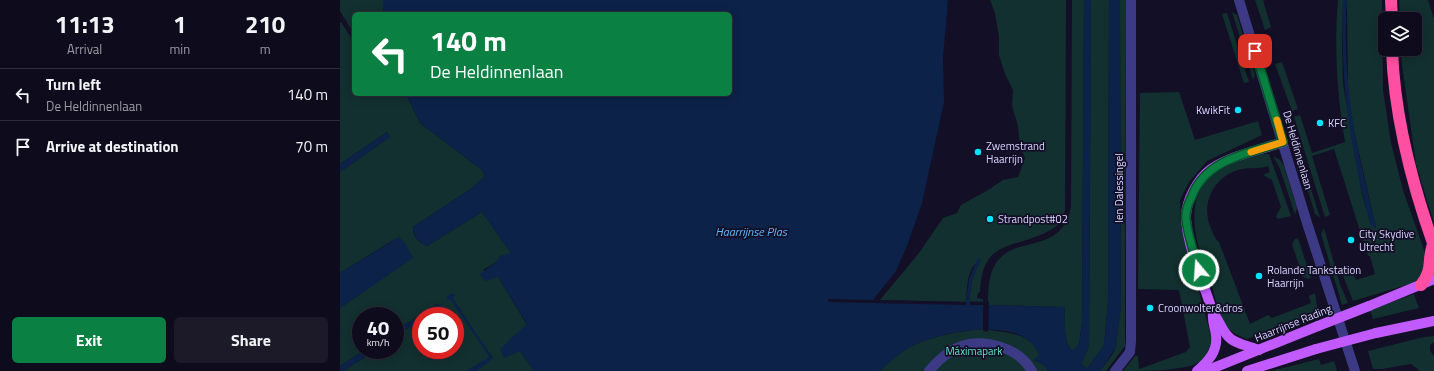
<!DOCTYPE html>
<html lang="en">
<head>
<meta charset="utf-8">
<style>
	:root { --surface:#0e0b1c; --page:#1c1929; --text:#f1f3f6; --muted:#9b9ba3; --line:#2e2b3b; --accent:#0b8043 }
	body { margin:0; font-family:"Titillium Web",sans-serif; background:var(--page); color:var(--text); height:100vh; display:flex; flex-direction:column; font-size:15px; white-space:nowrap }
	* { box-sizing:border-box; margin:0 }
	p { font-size:13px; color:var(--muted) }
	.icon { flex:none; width:22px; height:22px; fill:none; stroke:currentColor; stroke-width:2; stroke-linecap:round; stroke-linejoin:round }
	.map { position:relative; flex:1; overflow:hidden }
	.details { display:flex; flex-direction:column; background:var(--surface); width:340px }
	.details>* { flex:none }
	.hud { position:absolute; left:12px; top:12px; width:380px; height:84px; border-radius:6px; box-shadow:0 2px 10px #0003,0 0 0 1px var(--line); background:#0b8043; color:#fff; overflow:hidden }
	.buttons { position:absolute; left:1038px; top:12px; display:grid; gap:8px }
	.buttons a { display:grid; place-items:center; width:44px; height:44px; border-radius:6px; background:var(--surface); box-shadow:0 2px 10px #0003,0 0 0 1px var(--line); font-size:20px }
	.speed { position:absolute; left:12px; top:307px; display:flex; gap:8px; font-size:20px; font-weight:700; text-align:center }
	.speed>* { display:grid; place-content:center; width:52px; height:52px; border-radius:50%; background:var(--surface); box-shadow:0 2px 10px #0003,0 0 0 1px var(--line); line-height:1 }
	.speed small { font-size:10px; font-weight:400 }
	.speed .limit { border:6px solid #d22; background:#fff; color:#111 }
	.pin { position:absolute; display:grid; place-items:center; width:34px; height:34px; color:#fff; margin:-17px; border-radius:8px; box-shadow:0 2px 6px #0006 }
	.me { position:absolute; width:44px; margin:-22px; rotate:342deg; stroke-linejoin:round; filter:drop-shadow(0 0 3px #0008) }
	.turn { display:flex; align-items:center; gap:14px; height:84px; padding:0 12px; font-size:18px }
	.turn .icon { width:52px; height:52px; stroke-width:2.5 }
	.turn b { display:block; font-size:28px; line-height:34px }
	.eta { display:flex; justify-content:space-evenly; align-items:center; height:68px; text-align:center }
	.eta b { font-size:24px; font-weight:700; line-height:28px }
	.cta { display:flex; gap:8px; margin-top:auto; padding:8px 12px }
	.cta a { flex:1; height:46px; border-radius:6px; background:var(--accent); color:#fff; font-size:16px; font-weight:700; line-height:46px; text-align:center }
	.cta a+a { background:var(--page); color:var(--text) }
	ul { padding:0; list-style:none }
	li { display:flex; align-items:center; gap:12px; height:52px; padding:0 12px; border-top:1px solid var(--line) }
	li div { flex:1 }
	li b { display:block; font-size:15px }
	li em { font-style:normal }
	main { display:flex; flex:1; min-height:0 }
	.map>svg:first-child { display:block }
</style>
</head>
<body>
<main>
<section class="details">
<div class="eta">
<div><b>11:13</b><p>Arrival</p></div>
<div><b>1</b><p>min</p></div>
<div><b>210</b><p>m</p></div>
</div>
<ul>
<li><svg class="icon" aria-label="left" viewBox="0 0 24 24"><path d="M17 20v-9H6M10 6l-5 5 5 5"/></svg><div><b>Turn left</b><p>De Heldinnenlaan</p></div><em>140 m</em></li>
<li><svg class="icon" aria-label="arrive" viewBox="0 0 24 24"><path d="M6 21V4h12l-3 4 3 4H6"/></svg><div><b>Arrive at destination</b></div><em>70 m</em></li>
</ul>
<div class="cta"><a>Exit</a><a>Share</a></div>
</section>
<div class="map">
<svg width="1094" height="371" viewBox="0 0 1094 371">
	<rect width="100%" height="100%" fill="#130f26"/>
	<g fill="#12302f">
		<path d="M0,0H43V14H14V34L0,11Z"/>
		<path d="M650,0H726L725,210C724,214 723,218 721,221C717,227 709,231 703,234C667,249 642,243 640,292L638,293L637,298L643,299V302L629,301L632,280L640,260C627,268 627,287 626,302L540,300L579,253L603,218L617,213L621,205L648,190L663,180L678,177L685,158L680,147L678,126L672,106L673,90L665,74L659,55V37L655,13Z"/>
		<path d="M732,0H744L742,323L739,344L735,349L732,350C723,344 725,317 725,307L648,305C648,291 648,275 656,263C675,234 721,256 731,207Z"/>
		<path d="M751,0H769L768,302L764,345L747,369L741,364L749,346Z"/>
		<path d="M780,0H786L785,346L766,371H760L774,352L781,305Z"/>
		<path d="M915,0H923L931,27L925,30Z"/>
		<path d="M998,0H1003L1002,45L1003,84L1022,194L1031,225L1036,228L1014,131L1008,93L1007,3V0H1042L1043,90L1051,143L1063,190L1085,253V267L1079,278L1073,283L1013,301L1002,273L1008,276L1014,275L1016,280L1035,274L1030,256H1028L994,149L972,156L990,215L985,217L954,117L960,115L972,153L1005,142C997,95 994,48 998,0Z"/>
		<path d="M1059,0H1088L1094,19V223L1076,164L1062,65L1061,49H1075V19H1060Z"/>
		<path d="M892,12L897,15L915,75L913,80Z"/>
		<path d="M887,13L909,82L904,83L882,14Z"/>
		<path d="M1,22L14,42V94H66L80,123L142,170L145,176L132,188L73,227C72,236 79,243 87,246L142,212L171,253L143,270L158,277L187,325L180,351L194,371H136L153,358L111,300L150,357L127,371H3L36,350H55V337L81,319V350H115V316H86L99,310L97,304L55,331V316H21V350H25L0,366V308L73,257L55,239L0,273V172L50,137L47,132L0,164V23Z"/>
		<path d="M942,62L958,109L952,111L935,64Z"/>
		<path d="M839,92L855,140L918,121L922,135L867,161L849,182L840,200L841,225L872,340C869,348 867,357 860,362C844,371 804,371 783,371L795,356H798L799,369L846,352L850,347L839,290L798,289L800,93Z"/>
		<path d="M945,116L949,118L980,218L975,214Z"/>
		<path d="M922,154H929L951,216L938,219L936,216L941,207L932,180L923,175L930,172L928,166C917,170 907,166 895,171C872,180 862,204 870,226C873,233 874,238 879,242L910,324L928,315L932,318L971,303L969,296L975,293L978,312L907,339C899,336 888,331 883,322C878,312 876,299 872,287C862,257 844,218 862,187C874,167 901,161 922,154Z"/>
		<path d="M933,156L940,160L944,166L957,208L955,215L940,169Z"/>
		<path d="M984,228L1000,284L1008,303L1002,305L981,234Z"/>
		<path d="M958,238L971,278L968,279L963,277L952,244L955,239Z"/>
		<path d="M1074,294L1079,308L1033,319L1030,310Z"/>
		<path d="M643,329C664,333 690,331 700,355L694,360L704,365L708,371H539C550,362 563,349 576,344C597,335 621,331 643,329Z"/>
		<path d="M1094,336V342L1090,345V350L1094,357V371H1080L1071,364L1042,369H1033L1028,351L1084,337Z"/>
		<path d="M979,359L981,365L994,361L997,371H931Z"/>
	</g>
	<g fill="#0c2248">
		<path d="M43,0H608L603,58L604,102L582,203L567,246L556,271L533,300L626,302L629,279L638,258L641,259L632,280L629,301L649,302V305L725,307C725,317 723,344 732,350L735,349L739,344L742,323L744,0H751L749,346L741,364L747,369L764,345L768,302L769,0H780L781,305L776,347L760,371H708L704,365L694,360L699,355C685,315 606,331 576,344C563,350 550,362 539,371H194L180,351L164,358L160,349L187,324L158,277L145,281L140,274L156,262L160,256L171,253L142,212L87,246C79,243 73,236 73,227L132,188L145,176L142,170L80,123L66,94H390V14H43Z"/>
		<path d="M1003,0H1007C1001,77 1016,151 1036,225L1034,228L1031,225C1025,206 1021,187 1017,168C1005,108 1001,61 1003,0Z"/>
		<path d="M47,132L50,137L0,172V164Z"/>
		<path d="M59,237L66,244L73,258L0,308V273Z"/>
		<path d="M111,293L115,295L113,298L153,359L136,371H127L149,357L111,300H107V297Z"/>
		<path d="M97,304L101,305C97,312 89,316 81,316V319L55,337V331Z"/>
		<path d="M25,350H36L3,371H0V366Z"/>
	</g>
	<g fill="#130f26">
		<path d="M488,299L626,302V305L488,302Z"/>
		<path d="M630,302H649L648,332L643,331V305H630Z"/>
	</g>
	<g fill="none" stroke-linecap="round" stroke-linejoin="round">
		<g stroke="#3d3a85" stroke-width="10">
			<path d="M899,0L967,223L1015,371"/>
			<path d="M589,371C609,347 630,337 661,347C674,351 685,359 692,371"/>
			<path d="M775,371L790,352L791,341V0"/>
		</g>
		<g stroke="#c25bff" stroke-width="10">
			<path d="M1029,306L1094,279"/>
			<path d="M1036,333L1094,321"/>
			<path d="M919,350C910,346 893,344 887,335C881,328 879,320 873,313C864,284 848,249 846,219C845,202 858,178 871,169C892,155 920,150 943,142"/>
			<path d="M857,371C868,362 878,351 876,335C875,327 872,322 873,313"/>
			<path d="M866,371L978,326"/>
			<path d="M907,371L976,349"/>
		</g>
		<g stroke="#ff4fa3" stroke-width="12">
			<path d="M1051,0L1052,19"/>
			<path d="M1052,49C1054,115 1072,184 1094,246"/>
			<path d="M1081,285C1094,268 1087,261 1093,244"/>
		</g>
		<g stroke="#c25bff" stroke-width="10">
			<path d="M978,326L1029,306"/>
			<path d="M976,349L1036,333"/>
		</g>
	</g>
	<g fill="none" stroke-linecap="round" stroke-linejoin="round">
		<g stroke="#07532c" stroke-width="10">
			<path id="route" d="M859,270C854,253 848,237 846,219C845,212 849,202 852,196C866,159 909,153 943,142L915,51"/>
		</g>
		<use href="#route" stroke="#0b8043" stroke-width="7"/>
		<path stroke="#f59e0b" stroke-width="7" d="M911,152L943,142L937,120"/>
	</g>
	<g fill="#00e5ff" stroke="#130f26" stroke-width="1.5">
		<circle cx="898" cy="110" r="4"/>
		<circle cx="980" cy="123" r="4"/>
		<circle cx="638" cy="152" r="4"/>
		<circle cx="650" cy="219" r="4"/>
		<circle cx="1011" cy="240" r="4"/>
		<circle cx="919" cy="276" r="4"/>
		<circle cx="810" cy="308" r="4"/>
	</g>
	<g text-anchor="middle" stroke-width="3.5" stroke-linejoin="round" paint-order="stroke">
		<g font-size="11" fill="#d9d4ff" stroke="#130f26" text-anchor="start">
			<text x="890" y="114" text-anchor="end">KwikFit</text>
			<text x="988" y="127">KFC</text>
			<text x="646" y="150">Zwemstrand<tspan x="646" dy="13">Haarrijn</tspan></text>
			<text x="658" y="223">Strandpost#02</text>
			<text x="1019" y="238">City Skydive<tspan x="1019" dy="13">Utrecht</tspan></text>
			<text x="927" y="274">Rolande Tankstation<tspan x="927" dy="13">Haarrijn</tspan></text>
			<text x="818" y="312">Croonwolter&amp;dros</text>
		</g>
		<g font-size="11" fill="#d9d4ff" stroke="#130f26">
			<text transform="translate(958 150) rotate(74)" y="4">De Heldinnenlaan</text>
			<text transform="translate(779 188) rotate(-90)" y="4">Ien Dalessingel</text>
			<text transform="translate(953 323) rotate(-22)" y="4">Haarrijnse Rading</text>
		</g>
		<g font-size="11" fill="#5fe0c0" stroke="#130f26">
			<text x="634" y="355">Máximapark</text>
		</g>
		<g font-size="12" font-style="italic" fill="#62b6ff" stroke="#130f26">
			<text x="411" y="236">Haarrijnse Plas</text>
		</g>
	</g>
</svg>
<div class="buttons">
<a><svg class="icon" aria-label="layers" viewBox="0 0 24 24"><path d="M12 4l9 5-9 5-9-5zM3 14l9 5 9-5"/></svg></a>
</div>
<div class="speed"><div>40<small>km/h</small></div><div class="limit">50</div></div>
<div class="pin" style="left:915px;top:51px;background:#d93025"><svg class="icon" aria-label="arrive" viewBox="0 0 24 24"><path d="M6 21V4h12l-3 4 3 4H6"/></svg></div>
<svg class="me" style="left:859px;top:270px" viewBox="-20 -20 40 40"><circle r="17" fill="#0b8043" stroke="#fff" stroke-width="3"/><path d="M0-11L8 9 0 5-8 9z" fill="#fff"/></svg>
<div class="hud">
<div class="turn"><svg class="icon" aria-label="left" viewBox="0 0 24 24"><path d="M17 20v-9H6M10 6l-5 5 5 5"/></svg><div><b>140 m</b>De Heldinnenlaan</div></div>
</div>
</div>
</main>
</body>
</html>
